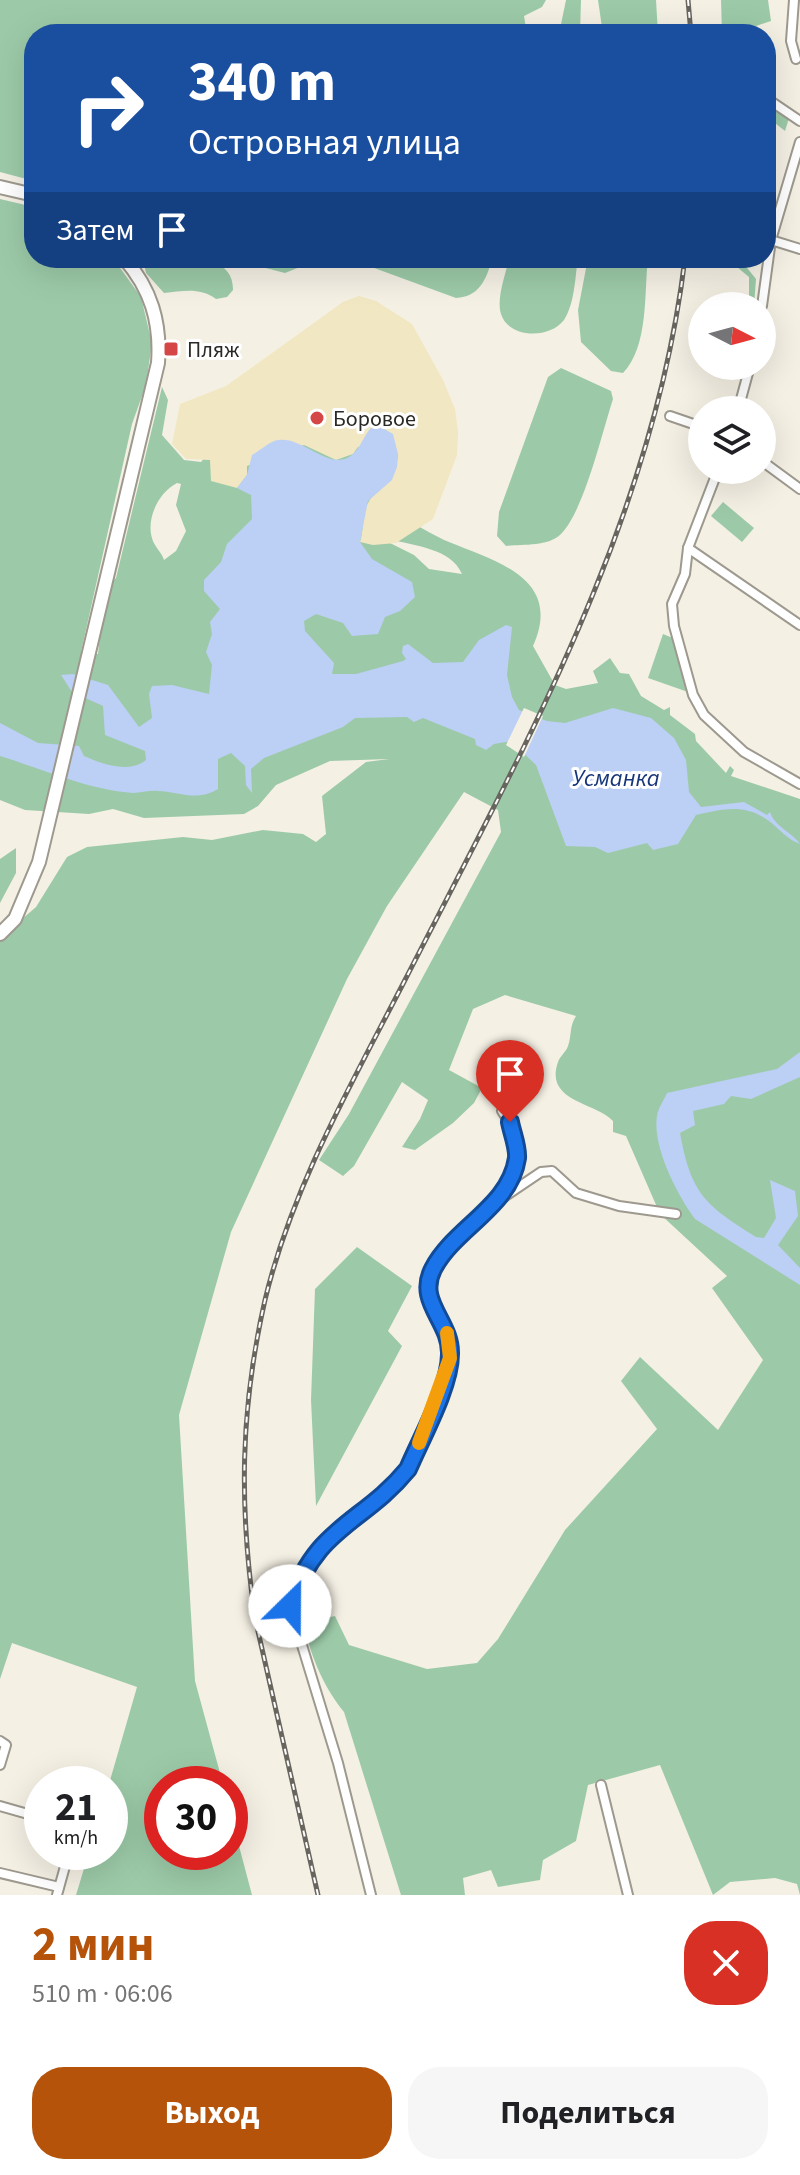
<!DOCTYPE html>
<html lang="ru">
<head>
<meta charset="utf-8">
<style>
	:root { --surface:#fff; --page:#f6f6f6; --text:#202124; --muted:#757577; --accent:#b45309 }
	body { margin:0; font-family:"Source Sans 3",sans-serif; background:var(--page); color:var(--text); height:100vh; display:flex; flex-direction:column; font-size:30px; white-space:nowrap }
	* { box-sizing:border-box; margin:0 }
	p { font-size:26px; color:var(--muted) }
	.icon { flex:none; width:44px; height:44px; fill:none; stroke:currentColor; stroke-width:2; stroke-linecap:round; stroke-linejoin:round }
	.map { position:relative; height:1895px; overflow:hidden }
	.details { display:flex; flex-direction:column; background:var(--surface); flex:1 }
	.details>* { flex:none }
	.guide { position:absolute; left:24px; top:24px; width:752px; height:244px; border-radius:32px; box-shadow:0 8px 32px #0002; background:#1a4fa0; color:#fff; overflow:hidden }
	.needle { width:52px; rotate:96deg }
	.fabs { position:absolute; left:688px; top:292px; display:grid; gap:16px }
	.fabs a { display:grid; place-items:center; width:88px; height:88px; border-radius:50%; background:var(--surface); box-shadow:0 8px 32px #0002; font-size:40px }
	.speed { position:absolute; left:24px; top:1766px; display:flex; gap:16px; font-size:40px; font-weight:700; text-align:center }
	.speed>* { display:grid; place-content:center; width:104px; height:104px; border-radius:50%; background:var(--surface); box-shadow:0 8px 32px #0002; line-height:1 }
	.speed small { font-size:20px; font-weight:400 }
	.speed .limit { border:12px solid #d22; background:#fff; color:#111 }
	.pin { position:absolute; display:grid; place-items:center; width:68px; height:68px; color:#fff; margin:-82px -34px; border-radius:50% 50% 50% 0; rotate:-45deg; box-shadow:0 0 8px #0007 }
	.pin .icon { rotate:45deg }
	.me { position:absolute; width:88px; margin:-44px; rotate:23deg; stroke-linejoin:round; filter:drop-shadow(0 0 6px #0008) }
	.turn { display:flex; align-items:center; gap:28px; height:168px; padding:0 32px; font-size:36px }
	.turn .icon { width:104px; height:104px; stroke-width:2.5 }
	.turn b { display:block; font-size:56px; line-height:68px }
	.then { display:flex; align-items:center; height:76px; padding:0 32px; background:#0003; gap:16px; font-size:30px }
	.round { display:grid; place-items:center; flex:none; width:84px; height:84px; border-radius:32px; background:var(--page) }
	.headline { display:flex; align-items:center; justify-content:space-between; height:136px; padding:0 32px }
	h1 { font-size:48px; font-weight:700; line-height:60px; color:var(--accent) }
	.button { display:flex; gap:16px; margin-top:auto; padding:16px 32px }
	.button a { flex:1; height:92px; border-radius:32px; background:var(--accent); color:#fff; font-size:32px; font-weight:700; line-height:92px; text-align:center }
	.button a+a { background:var(--page); color:var(--text) }
	.map>svg:first-child { display:block }
</style>
</head>
<body>
<div class="map">
<svg width="800" height="1895" viewBox="0 0 800 1895">
	<rect width="100%" height="100%" fill="#f5f0e4"/>
	<g fill="#9ccaa8" fill-rule="evenodd">
		<path d="M0,0H546L542,7L524,16L527,34H34V181L0,172Z"/>
		<path d="M566,0H581L580,34H559Z"/>
		<path d="M598,0H656L658,34H603Z"/>
		<path d="M721,0H768L771,21L753,27L749,34H722Z"/>
		<path d="M766,102L790,115L785,131L766,116Z"/>
		<path d="M0,199L34,207V258H113L141,297L152,343L146,385L132,424L81,652L98,654L105,588L116,578L162,387L168,400L162,435L184,460L201,462L206,456L379,414L405,449L382,539L414,555L429,569L462,574C451,548 414,546 389,539L410,522C423,528 436,537 449,542C498,562 563,579 533,646L555,685L566,689L598,683L593,671L610,658L620,673L629,674L641,696L664,710L670,707V715L695,734L696,741L726,773L730,766L734,770L731,776L800,799V1895L797,1884L775,1878L730,1882L713,1895L660,1765L588,1785L576,1841L543,1860L540,1880L498,1887L491,1870L463,1878L465,1895H401L344,1712C318,1680 307,1644 299,1604L312,1621L335,1616L349,1645L427,1669L477,1663L498,1639L565,1530L657,1429L621,1381L640,1357L718,1430L763,1360L712,1288L727,1276L660,1214L626,1136L613,1132V1121C595,1102 544,1102 558,1062C560,1056 566,1052 568,1046C572,1035 569,1027 576,1016L505,995L473,1009L449,1070L482,1088L474,1103L453,1123L415,1150L402,1147L420,1119L428,1100L402,1082L354,1166L343,1176L319,1160L349,1114L501,832L498,810L464,792L387,906L347,979L231,1232L179,1415L195,1681L223,1784H162V1852H230V1812L252,1895H76L89,1852H110L109,1784L137,1687L12,1643L0,1679V938L36,907L67,857L87,847L183,837L212,840L263,830L303,834L316,842L326,834L322,796L366,762L389,759L330,761L276,785L258,806L244,814L144,818L113,809L89,814L25,810L0,800ZM177,483L181,484L176,505L186,531L176,551L164,560C162,552 154,547 152,538C146,518 159,492 177,483Z"/>
		<path d="M143,258C170,258 234,248 233,290L227,297L216,299C200,287 183,291 164,293L146,273Z"/>
		<path d="M226,258H290L300,263V267L285,273Z"/>
		<path d="M347,258H492C487,279 479,297 456,298Z"/>
		<path d="M509,258H578C575,277 575,303 564,320C550,339 509,339 501,314C496,298 506,274 509,258Z"/>
		<path d="M588,258H648C644,292 649,346 623,373L611,371L581,342L578,310Z"/>
		<path d="M733,258H739L756,279L754,306H749V277L737,267Z"/>
		<path d="M561,368L611,391L613,399C602,433 584,511 561,534C548,547 522,544 506,546L497,536L499,512L548,377Z"/>
		<path d="M723,502L754,528L742,542L711,516Z"/>
		<path d="M663,634L675,639L688,692L648,678Z"/>
		<path d="M16,848V873L0,903V859Z"/>
		<path d="M357,1247L412,1286L388,1331L402,1346L316,1506L311,1400L315,1289Z"/>
	</g>
	<path fill="#f1e7c2" d="M359,296L376,301L412,324L443,380L455,409L458,432L457,455L433,519L396,543L373,545L360,542C364,530 362,513 368,503C380,482 395,485 398,454L358,447L353,454L336,460L304,445L247,466V475L237,488L211,481L210,460L186,459L172,444L180,404L226,386L343,302Z"/>
	<g fill="#bccff4">
		<path d="M379,426L393,434L398,454L397,467L392,480L368,501L360,542L372,559L412,582L415,597L400,611L385,617L378,634L352,636L343,623L316,614L304,621L305,631L334,663L332,674H356L403,661L406,659L402,653L403,646L408,644L433,663L463,662L479,640L506,625L512,627L507,675L512,697L519,710L547,721L565,723L613,708L651,718L674,738L686,760L689,792L701,807L744,802L767,815L770,812C774,826 793,833 800,844C789,840 783,833 774,825C748,803 727,808 696,815L678,844L653,850L647,843L608,853L595,847L566,846L536,765L511,741L494,744L486,750L476,745L475,739L423,718L414,722L407,717L355,718L343,727L264,758L251,769L252,793L246,785L245,766L231,753L218,759V789C196,802 181,792 158,791C150,790 141,793 133,793C89,790 42,769 0,756V723L38,743L79,746L84,756C102,764 129,774 146,760L145,751L105,735L103,706L72,692L61,675L73,674L108,685L139,727L152,718L149,694L152,686L172,685L209,694L212,665L206,652L212,634L210,622L220,609L204,591V580L221,562L227,544L252,519L251,495L237,488L247,475L252,455C259,451 267,444 274,441C301,432 330,475 353,454C361,447 364,435 371,428Z"/>
		<path d="M800,1052V1077L751,1099L731,1096L724,1104L693,1111L695,1125L680,1133C691,1194 705,1205 756,1237L764,1238L776,1218L770,1180L795,1191L798,1216L778,1245L800,1268V1285L695,1219C677,1195 652,1146 657,1116C658,1108 664,1100 667,1093L777,1069Z"/>
	</g>
	<path fill="#f5f0e4" d="M524,708L543,716L524,757L506,745Z"/>
	<g fill="none" stroke-linecap="round" stroke-linejoin="round">
		<g stroke="#9d998e" stroke-width="12">
			<g id="street">
				<path d="M794,0L791,41L796,59"/>
				<path d="M766,98L800,121"/>
				<path d="M771,240L800,249"/>
				<path d="M762,306L771,240L800,142"/>
				<path d="M738,410L750,366"/>
				<path d="M670,416L702,427"/>
				<path d="M762,461L800,489"/>
				<path d="M718,470L688,548L685,574L672,604L674,626L693,695L704,715L744,752L800,784"/>
				<path d="M688,548L800,625"/>
				<path d="M498,1201L541,1172L552,1171L576,1193L619,1206L676,1214"/>
				<path d="M0,1741L6,1745L0,1765"/>
				<path d="M601,1785L628,1895"/>
				<path d="M0,1806L42,1818"/>
				<path d="M0,1873L59,1887"/>
				<path d="M57,1895L69,1852"/>
				<path d="M371,1895L338,1763L290,1606C302,1569 324,1539 355,1514C374,1500 393,1488 408,1469C421,1438 450,1386 450,1354C450,1320 415,1301 433,1268C449,1239 477,1225 497,1201C519,1175 522,1138 502,1111"/>
			</g>
		</g>
		<g stroke="#9d998e" stroke-width="16">
			<g id="secondary">
				<path d="M0,187L34,195"/>
				<path d="M0,934L15,919L39,862L158,363C161,322 151,289 124,258"/>
			</g>
		</g>
		<use href="#street" stroke="#fff" stroke-width="8"/>
		<use href="#secondary" stroke="#fff" stroke-width="12"/>
		<g stroke="#67655e" stroke-width="5">
			<g id="rail">
				<path d="M688,0L691,34"/>
				<path d="M318,1895L255,1618C239,1506 240,1410 265,1300C292,1187 352,1083 405,980C523,749 654,520 685,258"/>
			</g>
		</g>
		<use href="#rail" stroke="#fff" stroke-width="2" stroke-dasharray="6" stroke-linecap="butt"/>
	</g>
	<g fill="none" stroke-linecap="round" stroke-linejoin="round">
		<g stroke="#114b97" stroke-width="20">
			<path id="route" d="M290,1606C315,1526 363,1524 408,1469C421,1438 450,1387 450,1354C451,1321 416,1302 433,1269C454,1228 510,1207 517,1158C518,1147 512,1133 510,1122"/>
		</g>
		<use href="#route" stroke="#1a73e8" stroke-width="14"/>
		<path stroke="#f59e0b" stroke-width="14" d="M419,1443L450,1358L447,1333"/>
	</g>
	<g fill="#d54646" stroke="#fff" stroke-width="3">
		<rect x="163" y="341" width="16" height="16" rx="4"/>
		<circle cx="317" cy="418" r="8"/>
	</g>
	<g text-anchor="middle" stroke-width="6" stroke-linejoin="round" paint-order="stroke">
		<g font-size="22" fill="#2b2925" stroke="#fff" text-anchor="start">
			<text x="187" y="357">Пляж</text>
			<text x="333" y="426">Боровое</text>
		</g>
		<g font-size="24" font-style="italic" fill="#173579" stroke="#fff">
			<text x="616" y="786">Усманка</text>
		</g>
	</g>
</svg>
<div class="fabs">
<a><svg class="needle" viewBox="-14 -14 28 28"><path d="M0-13l5 13h-10z" fill="#e53935"/><path d="M0 13l5-13h-10z" fill="#757577"/></svg></a>
<a><svg class="icon" aria-label="layers" viewBox="0 0 24 24"><path d="M12 4l9 5-9 5-9-5zM3 14l9 5 9-5"/></svg></a>
</div>
<div class="speed"><div>21<small>km/h</small></div><div class="limit">30</div></div>
<div class="pin" style="left:510px;top:1122px;background:#d93025"><svg class="icon" aria-label="arrive" viewBox="0 0 24 24"><path d="M6 21V4h12l-3 4 3 4H6"/></svg></div>
<svg class="me" style="left:290px;top:1606px" viewBox="-20 -20 40 40"><circle r="19" fill="#fff"/><path d="M0-13L10 11 0 6-10 11z" fill="#1a73e8"/></svg>
<div class="guide">
<div class="turn"><svg class="icon" aria-label="right" viewBox="0 0 24 24"><path d="M7 20v-9h11M14 6l5 5-5 5"/></svg><div><b>340 m</b>Островная улица</div></div>
<div class="then">Затем<svg class="icon" aria-label="arrive" viewBox="0 0 24 24"><path d="M6 21V4h12l-3 4 3 4H6"/></svg></div>
</div>
</div>
<section class="details">
<div class="headline"><div><h1>2 мин</h1><p>510 m · 06:06</p></div><a class="round" style="background:#d93025;color:#fff"><svg class="icon" aria-label="close" viewBox="0 0 24 24"><path d="M6 6l12 12M18 6L6 18"/></svg></a></div>
<div class="button"><a>Выход</a><a>Поделиться</a></div>
</section>
</body>
</html>
